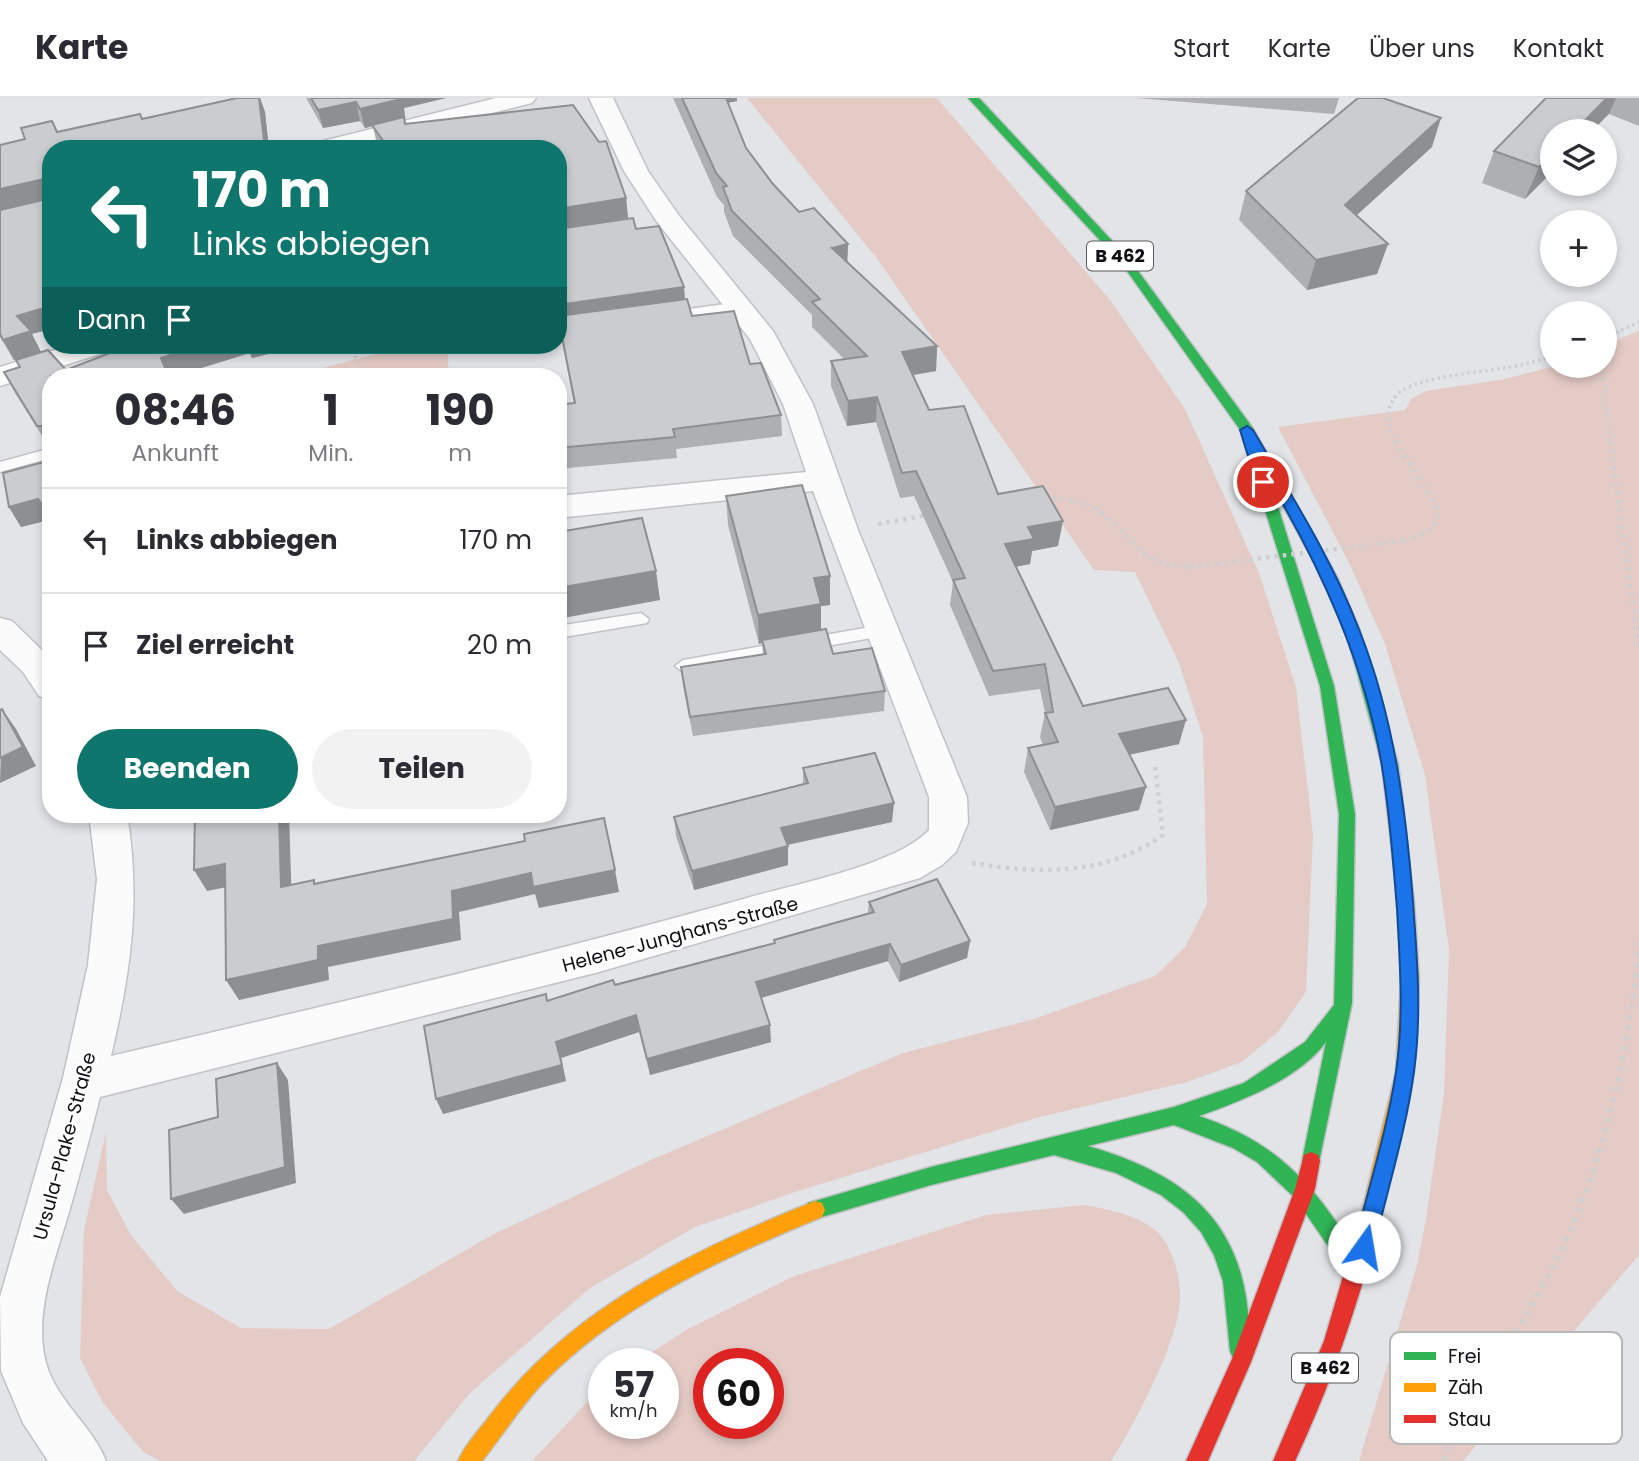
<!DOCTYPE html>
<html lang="de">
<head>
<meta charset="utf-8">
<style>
	:root { --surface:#fff; --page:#f2f2f3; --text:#2b2b33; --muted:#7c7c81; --line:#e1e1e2; --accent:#0f766e }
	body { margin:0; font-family:Poppins,sans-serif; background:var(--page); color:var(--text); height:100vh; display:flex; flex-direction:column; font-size:26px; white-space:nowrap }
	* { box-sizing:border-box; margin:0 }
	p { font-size:23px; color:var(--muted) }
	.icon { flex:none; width:38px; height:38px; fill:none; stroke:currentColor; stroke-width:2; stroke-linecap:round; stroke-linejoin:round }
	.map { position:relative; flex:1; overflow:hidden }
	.sheet { position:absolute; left:42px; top:270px; width:525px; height:455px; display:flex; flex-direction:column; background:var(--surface); border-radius:28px; box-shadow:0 4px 10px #0003 }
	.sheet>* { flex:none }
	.hud { position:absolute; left:42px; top:42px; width:525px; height:214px; border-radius:28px; box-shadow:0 4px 10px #0003; background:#0f766e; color:#fff; overflow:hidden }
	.fabs { position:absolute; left:1540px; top:21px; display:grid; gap:14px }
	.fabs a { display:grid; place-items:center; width:77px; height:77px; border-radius:50%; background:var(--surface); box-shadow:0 4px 10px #0003; font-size:35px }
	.speed { position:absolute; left:588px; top:1250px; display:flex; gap:14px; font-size:35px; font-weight:700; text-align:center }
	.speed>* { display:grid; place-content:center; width:91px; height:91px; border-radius:50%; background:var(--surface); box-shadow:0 4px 10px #0003; line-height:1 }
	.speed small { font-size:18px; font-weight:400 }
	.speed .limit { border:10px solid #d22; background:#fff; color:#111 }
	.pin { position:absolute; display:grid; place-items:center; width:60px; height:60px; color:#fff; margin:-30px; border:4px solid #fff; border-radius:50%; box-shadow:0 2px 7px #0007 }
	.me { position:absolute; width:77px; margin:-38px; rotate:13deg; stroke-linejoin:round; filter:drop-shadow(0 0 5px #0008) }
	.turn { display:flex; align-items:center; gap:24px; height:147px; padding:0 35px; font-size:32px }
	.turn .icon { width:91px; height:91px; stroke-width:2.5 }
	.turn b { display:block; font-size:49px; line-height:60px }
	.then { display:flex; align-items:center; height:66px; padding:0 35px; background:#0003; gap:14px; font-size:26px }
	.eta { display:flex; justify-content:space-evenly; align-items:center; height:119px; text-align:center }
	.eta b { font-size:42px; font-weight:700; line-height:49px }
	.button { display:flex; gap:14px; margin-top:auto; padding:14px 35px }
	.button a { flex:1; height:80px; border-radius:42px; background:var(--accent); color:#fff; font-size:28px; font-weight:700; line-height:80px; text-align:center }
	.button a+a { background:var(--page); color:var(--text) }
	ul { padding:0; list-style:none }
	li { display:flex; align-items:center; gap:21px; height:105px; padding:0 35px; border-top:2px solid var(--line) }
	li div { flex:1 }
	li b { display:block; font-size:26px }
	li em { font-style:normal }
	header { display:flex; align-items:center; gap:42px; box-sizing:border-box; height:98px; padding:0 35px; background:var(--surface); border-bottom:2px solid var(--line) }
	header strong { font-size:33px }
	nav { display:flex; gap:38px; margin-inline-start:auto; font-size:24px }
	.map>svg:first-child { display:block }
</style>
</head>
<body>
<header>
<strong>Karte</strong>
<nav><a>Start</a><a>Karte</a><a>Über uns</a><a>Kontakt</a></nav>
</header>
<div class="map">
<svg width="1639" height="1363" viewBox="0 0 1639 1363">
	<rect width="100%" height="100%" fill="#e2e4e8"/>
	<g fill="#e5cbc6" fill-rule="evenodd">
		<path d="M747,0H937L1110,202L1185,311L1259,475L1296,589L1313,737L1306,894L1278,934L1242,964L1187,984L1040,1019L801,1092L695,1129L590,1190L470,1295L414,1363H160L143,1354L103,1305L80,1260L84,1132L106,1034L107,1092L131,1137L177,1193L241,1230L329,1231L492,1137L653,1061L903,955L1034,921L1155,878L1185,849L1207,806L1203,639L1179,565L1135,474L1094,472L878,162Z"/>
		<path d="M1639,233V1157L1463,1363H1359L1417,1167L1426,1121L1444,995L1449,852L1425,677L1385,546L1350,467L1278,329L1405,312L1411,301L1426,293L1505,281L1555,268H1605V247Z"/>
		<path d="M434,247H447L449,278H292L380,255Z"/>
		<path d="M1085,1107C1109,1112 1136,1116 1155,1132C1175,1149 1183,1187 1179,1212C1173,1252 1134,1328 1111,1363H532L604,1286V1325H663V1265H635L686,1232L794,1178L986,1117ZM709,1265H768V1325H709Z"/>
	</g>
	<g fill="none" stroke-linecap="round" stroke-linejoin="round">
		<g stroke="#c0c2c5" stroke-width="3">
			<g id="lane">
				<path d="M739,204L746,208L744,211L668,222L661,218L668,214Z"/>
				<path d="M51,350V360L0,374V364Z"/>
				<path d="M641,515L649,521L647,525L558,540V528Z"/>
				<path d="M882,527L890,533L888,537L683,574L675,568L683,562Z"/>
			</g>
		</g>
		<g stroke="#c0c2c5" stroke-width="3">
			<g id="street">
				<path d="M496,0H536L532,5L350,51H308L311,46Z"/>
				<path d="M589,0H613L648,73L680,119L773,233L813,306L858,432L967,699L968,725L956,754L942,767L920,780L599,874L100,999C91,1035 81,1072 71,1107C57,1158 29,1221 49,1274C63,1308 93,1330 106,1363H48L23,1325L1,1273L0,1199L63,980L88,867L97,781L89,716H127C141,802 131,873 111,958C324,908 537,859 747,800C795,786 897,767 929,732V699L813,393L558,420V398L806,374L783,306L750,241L657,124L624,73Z"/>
				<path d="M71,247H113L109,253L0,288V269Z"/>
				<path d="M0,520L12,523L51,561V602L39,598L23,574L0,552Z"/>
			</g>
		</g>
		<g stroke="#c0c2c5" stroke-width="3">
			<g id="fast">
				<path d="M968,0H979L1130,162L1252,329L1338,481L1360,533L1398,666L1414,805L1412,810L1406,812L1400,810L1398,805L1382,666L1346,533L1324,481L1241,333L1122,166Z"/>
				<path d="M1267,392L1274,396L1334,588L1355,716L1352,905L1318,1069L1311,1072L1304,1069L1302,1063L1326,944C1299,981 1241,1003 1199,1018C1264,1040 1301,1072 1339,1128C1349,1143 1361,1158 1368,1174L1365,1181L1358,1184L1351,1181L1295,1100L1257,1064L1233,1050L1174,1027L1088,1048C1166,1071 1229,1107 1245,1194C1249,1213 1249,1233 1250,1253L1247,1260L1240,1263L1233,1260L1230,1253L1223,1183L1214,1157L1201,1134L1183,1114L1161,1097L1116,1075L1054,1057L931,1087L815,1121L808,1119L805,1112L808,1105L815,1103L931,1069L1174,1009L1244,985L1305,944L1334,907L1339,716L1320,588L1260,396Z"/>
			</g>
		</g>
		<g stroke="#c0c2c5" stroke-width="3">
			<g id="slow">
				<path d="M1406,798L1412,800L1414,805L1419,883L1414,974L1381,1117L1378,1124L1371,1126L1364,1124L1361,1117L1396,974L1401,883L1398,805L1400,800Z"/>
				<path d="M815,1103L822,1105L825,1112L822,1119C722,1160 617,1208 541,1287C519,1311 502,1338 482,1363H458C465,1347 478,1333 489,1319C569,1211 693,1152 815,1103Z"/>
			</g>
		</g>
		<g stroke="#c0c2c5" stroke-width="3">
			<g id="jam">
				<path d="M1311,1054L1318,1057L1320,1063L1315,1091L1251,1264L1208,1363H1186L1232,1261L1295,1091L1304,1057Z"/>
				<path d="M1371,1108L1378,1110L1381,1117C1360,1202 1332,1284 1295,1363H1273L1324,1243L1361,1117L1364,1110Z"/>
			</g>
		</g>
		<g stroke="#cecfd0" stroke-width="3.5" stroke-dasharray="2.5 3.5" stroke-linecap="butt">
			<path d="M1605,240L1639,224"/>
			<path d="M350,247L358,265L357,278"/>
			<path d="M1603,268L1610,345"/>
			<path d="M1396,345C1387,329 1384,308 1399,295C1418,278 1488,274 1515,268C1528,266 1540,262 1552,258"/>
		</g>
		<g stroke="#cecfd0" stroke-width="4.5" stroke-dasharray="3.5 5" stroke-linecap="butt">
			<path d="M1395,343L1436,407L1437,422L1432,431L1409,442"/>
			<path d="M1610,343L1639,549"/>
			<path d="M1044,399C1062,401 1081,402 1097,412C1137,437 1133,468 1190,469"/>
			<path d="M878,426L928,417"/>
			<path d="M972,765C1039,776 1106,778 1163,737L1155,668"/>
		</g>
		<path stroke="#cecfd0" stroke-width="5" stroke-dasharray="4.5 6" stroke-linecap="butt" d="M1444,1363L1450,1345C1486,1282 1527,1220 1560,1155C1603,1067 1633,938 1639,840"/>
		<use href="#lane" fill="#fbfbfc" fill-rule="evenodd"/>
		<use href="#street" fill="#fbfbfc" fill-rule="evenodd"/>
		<use href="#fast" fill="#30b455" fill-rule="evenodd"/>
		<use href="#slow" fill="#ff9f0a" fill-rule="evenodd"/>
		<use href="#jam" fill="#e5322d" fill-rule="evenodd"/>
		<path stroke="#cecfd0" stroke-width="4.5" stroke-dasharray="3.5 5" stroke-linecap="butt" d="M1190,469L1409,442"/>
	</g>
	<g fill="#aeafb2">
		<path d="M237,0H260L265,14L269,51H51L32,236L41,254L14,262L0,239V47L57,34L142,21Z"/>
		<path d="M306,0H446L404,10L406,26L573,7L599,44L606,43L626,100L628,120L580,128L633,120L636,131L659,128L684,189L685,202L687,201L692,218L734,213L750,266L761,265L781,317L782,338L676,351L677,360L558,371V307L574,306L558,222V51H380L377,47L373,28L365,30L360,23L323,30Z"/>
		<path d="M673,0H737V3L728,5L746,50L773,86L799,114L848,146L847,165L937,248L936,273L913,277L929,312L998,396L1058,448L1032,453L1030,466L1016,469L1083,608L1179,646L1129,657L1139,712L1050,732L1024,674L1028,650L1043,647L1040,639L1045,615L1040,591L989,598L950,507L953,484L914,398L900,400L876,324L847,328L831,288V263L844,261L812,229V217L733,138L724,114V107L717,99Z"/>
		<path d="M1136,0H1339L1334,16Z"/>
		<path d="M1546,0H1639V28L1609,16L1552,33V74L1525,101L1482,85L1494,53Z"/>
		<path d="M1432,49L1356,117L1388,146L1377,176L1307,192L1239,122L1246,93Z"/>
		<path d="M121,247H304L252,260L250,255L51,278V352L15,295L4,274L66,272L123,250Z"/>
		<path d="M51,362V424L49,422L21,429L9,409Z"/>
		<path d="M726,398L830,478V507L821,508V532L833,556L885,593L884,613L693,638L683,588L681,569L763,557L762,545L759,546L728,427Z"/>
		<path d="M803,670L892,724L788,747V767L694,792L676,738L674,719L803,686Z"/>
		<path d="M869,804L970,843L967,860L899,884L888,863L761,900L771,944L650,977L639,934L561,960L566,983L443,1016L548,903L774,845V842L868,815Z"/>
	</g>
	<g fill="#8d8f91">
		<path d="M259,0H260L265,14L269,51H265Z"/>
		<path d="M401,0H446L404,10L405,20L365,30L360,11Z"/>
		<path d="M720,0H737V3L720,6Z"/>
		<path d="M1607,0H1616L1609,16L1592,33H1574Z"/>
		<path d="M356,4L360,23L323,30L318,12Z"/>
		<path d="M1441,20L1432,49L1336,136L1345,107Z"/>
		<path d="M1552,55V74L1525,101L1539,69Z"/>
		<path d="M44,81L51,101L0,113V91Z"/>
		<path d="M626,100L628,120L558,131V111Z"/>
		<path d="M848,146L847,171L832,150Z"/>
		<path d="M1388,146L1377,176L1307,192L1316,162Z"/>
		<path d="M684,189L685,209L558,219V207Z"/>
		<path d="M51,208V231L32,236L41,254L14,262L3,242L17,218Z"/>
		<path d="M204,247H304L252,260L250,255L176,278H168L161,260Z"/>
		<path d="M937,248L936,273L901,279L902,254Z"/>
		<path d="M877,299L876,324L847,328L848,303Z"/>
		<path d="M38,401L49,422L21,429L9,409Z"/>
		<path d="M1063,423L1058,448L1032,453L1030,466L1002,471L1005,446L1028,429Z"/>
		<path d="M656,473L660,502L558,521V490Z"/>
		<path d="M830,478V507L821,508V535L762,542V545L759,546L758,517L814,480Z"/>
		<path d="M2,611L16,631L36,668L0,685Z"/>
		<path d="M1186,622L1179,646L1113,660L1119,636Z"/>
		<path d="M1146,689L1139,712L1050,732L1055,709Z"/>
		<path d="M894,705L892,724L781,748V730Z"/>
		<path d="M279,716H289L292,810L281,789Z"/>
		<path d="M788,748V767L694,792L692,773Z"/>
		<path d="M225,766L237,787L207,793L194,772Z"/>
		<path d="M615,772L619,794L539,810L535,796L459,814L461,842L328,869L329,882L239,902L226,882L452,793L531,775Z"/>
		<path d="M970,843L967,860L899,884L901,867Z"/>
		<path d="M890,846L888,863L757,901L756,884Z"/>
		<path d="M636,917L639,934L561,960L566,983L443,1016L436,1001L556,944Z"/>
		<path d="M770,927L771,944L650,977L647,961Z"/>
		<path d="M277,965L288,982L296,1085L184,1116L171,1101Z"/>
	</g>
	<g fill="#cacccf" stroke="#8d8f91" stroke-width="2">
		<path d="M237,0H259L265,51H51V208L17,218L31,233L3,242L0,236V112L43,102L44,81L0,91V47L25,41L21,30L52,23L57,34L140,16L142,21Z"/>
		<path d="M311,0H401V1L360,11L356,4L318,12Z"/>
		<path d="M682,0H726L746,50L773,86L799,114L814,110L848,146L832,150L937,248L902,254L929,312L964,308L998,396L1043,388L1063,423L1028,429L1034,441L1005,446L1083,608L1168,590L1186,622L1119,636L1146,689L1055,709L1028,650L1058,644L1045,615L1053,614L1045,566L993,573L953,482L965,480L916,373L902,375L877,299L848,303L831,263L867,258L812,204L820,201L732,113L723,89L727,88L716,75Z"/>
		<path d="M1358,0H1383L1441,20L1345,107L1388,146L1316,162L1246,93Z"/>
		<path d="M1546,0H1607L1574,33H1552V55L1539,69L1494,53Z"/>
		<path d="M573,7L599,44L606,43L626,100L558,111V51H389L372,27L404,19L405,26Z"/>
		<path d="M633,120L636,131L659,128L684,189L558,207V131Z"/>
		<path d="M687,201L692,218L734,213L750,266L761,265L781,317L673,331L675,339L558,350V307L575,305L558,218Z"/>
		<path d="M122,247H204L161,260L168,278H51V350L43,338L42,328H37L4,274L20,269L16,262L48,252L66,272L123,250Z"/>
		<path d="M51,362V419L38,401L9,409L3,375Z"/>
		<path d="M802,387L830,478L814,480L821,506L758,517L726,398Z"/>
		<path d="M642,420L656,473L558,490V434Z"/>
		<path d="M826,531L833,556L872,550L885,593L690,619L681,569L766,556L762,542Z"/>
		<path d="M2,611L23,649L0,660V612Z"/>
		<path d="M875,655L894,705L781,730L788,748L692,773L674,719L808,685L803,670Z"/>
		<path d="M195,716H279L281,789L314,782V786L525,743L524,736L604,720L615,772L533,789L531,775L452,793L453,821L318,848V862L226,882L225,766L194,772Z"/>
		<path d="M937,781L970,843L901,867L890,846L756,884L770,927L647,961L636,917L556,944L562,967L436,1001L424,928L546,896L547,903L613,882L615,887L775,845L774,842L874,814L869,804Z"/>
		<path d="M277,965L285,1069L171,1101L169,1032L218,1019L216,981Z"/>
	</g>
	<path fill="#1a73e8" stroke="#114b97" stroke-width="2" d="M1247,328L1253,332C1292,398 1333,463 1360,534C1394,620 1406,712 1413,804C1417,860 1422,917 1414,973C1407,1029 1387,1093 1374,1149L1371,1156L1364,1159L1357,1156L1354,1149C1368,1091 1387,1033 1396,974C1404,920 1400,865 1397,811C1393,763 1390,716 1382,669C1365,566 1321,470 1268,380V387L1263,388L1256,384L1240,332Z"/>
	<g text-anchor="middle" stroke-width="6" stroke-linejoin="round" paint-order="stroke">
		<g fill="#fff" stroke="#57585a" stroke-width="2">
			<rect x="1087" y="143.5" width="66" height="29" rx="5"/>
			<rect x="1292" y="1255.5" width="66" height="29" rx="5"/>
		</g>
		<g font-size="18" font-weight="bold" fill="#0f1013">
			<text x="1120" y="164">B 462</text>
			<text x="1325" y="1276">B 462</text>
		</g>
		<g font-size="19" fill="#0f1013" stroke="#fff">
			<text transform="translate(680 836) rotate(-15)" y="7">Helene-Junghans-Straße</text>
			<text transform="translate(64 1048) rotate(-75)" y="7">Ursula-Plake-Straße</text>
		</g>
	</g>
	<rect x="1390" y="1234" width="232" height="112" rx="10" fill="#fff" stroke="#b7b7b8" stroke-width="2"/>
	<rect x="1404" y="1254" width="32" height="8" fill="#30b455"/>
	<rect x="1404" y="1285" width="32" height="9" fill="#ff9f0a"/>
	<rect x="1404" y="1317" width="32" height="8" fill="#e5322d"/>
	<g font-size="19" fill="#0f1013">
		<text x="1448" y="1265">Frei</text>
		<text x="1448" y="1296">Zäh</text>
		<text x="1448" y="1328">Stau</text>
	</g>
</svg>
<div class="fabs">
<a><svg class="icon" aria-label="layers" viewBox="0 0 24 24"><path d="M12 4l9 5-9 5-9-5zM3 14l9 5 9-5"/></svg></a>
<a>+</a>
<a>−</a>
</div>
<div class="speed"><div>57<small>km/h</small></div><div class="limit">60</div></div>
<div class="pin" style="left:1263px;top:384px;background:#d93025"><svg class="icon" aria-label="arrive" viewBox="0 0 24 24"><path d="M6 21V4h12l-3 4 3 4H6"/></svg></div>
<svg class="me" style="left:1364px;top:1149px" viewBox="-20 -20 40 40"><circle r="19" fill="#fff"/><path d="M0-13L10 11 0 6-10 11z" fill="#1a73e8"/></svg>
<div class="hud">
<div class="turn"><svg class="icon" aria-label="left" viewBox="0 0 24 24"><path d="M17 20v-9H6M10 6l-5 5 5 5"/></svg><div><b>170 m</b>Links abbiegen</div></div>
<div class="then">Dann<svg class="icon" aria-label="arrive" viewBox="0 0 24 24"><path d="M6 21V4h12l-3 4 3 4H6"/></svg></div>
</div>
<section class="sheet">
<div class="eta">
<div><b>08:46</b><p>Ankunft</p></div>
<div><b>1</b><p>Min.</p></div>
<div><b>190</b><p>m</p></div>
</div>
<ul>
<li><svg class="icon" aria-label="left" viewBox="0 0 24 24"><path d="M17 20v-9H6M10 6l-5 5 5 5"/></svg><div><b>Links abbiegen</b></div><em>170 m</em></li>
<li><svg class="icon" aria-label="arrive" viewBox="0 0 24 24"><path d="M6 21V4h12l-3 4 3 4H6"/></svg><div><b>Ziel erreicht</b></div><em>20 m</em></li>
</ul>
<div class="button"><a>Beenden</a><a>Teilen</a></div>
</section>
</div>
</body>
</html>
